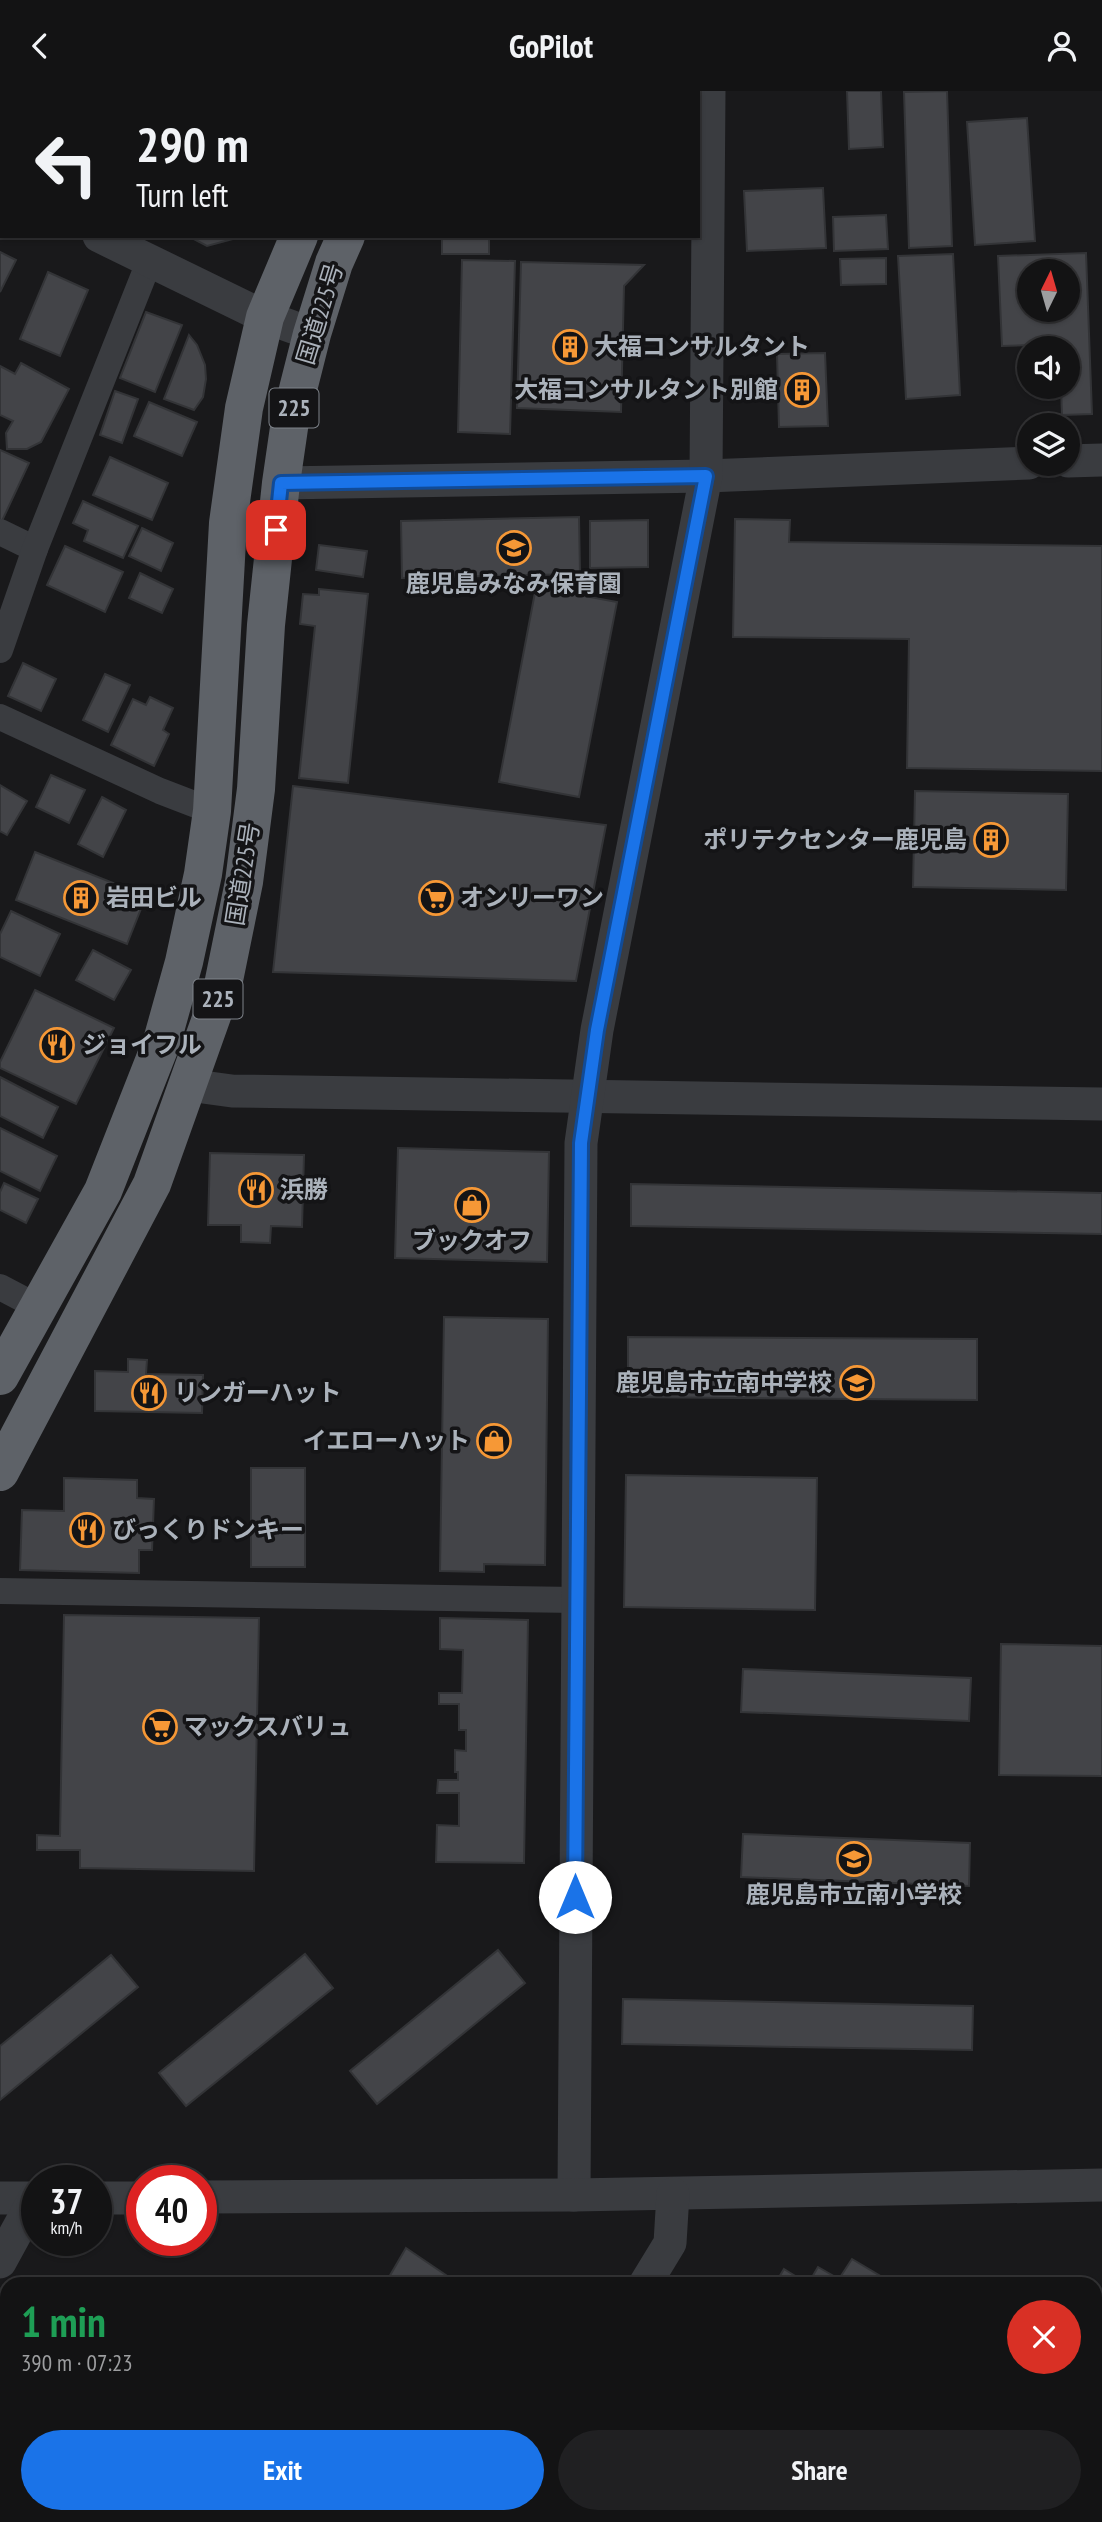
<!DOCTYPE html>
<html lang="en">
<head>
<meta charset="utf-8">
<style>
	:root { --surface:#131314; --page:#202022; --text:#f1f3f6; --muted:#9d9ea0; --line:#323234; --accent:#1a73e8 }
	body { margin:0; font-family:"PT Sans Narrow","Noto Sans JP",sans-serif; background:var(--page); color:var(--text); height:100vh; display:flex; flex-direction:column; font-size:26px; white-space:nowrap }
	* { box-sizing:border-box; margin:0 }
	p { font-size:23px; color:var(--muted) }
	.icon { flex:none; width:38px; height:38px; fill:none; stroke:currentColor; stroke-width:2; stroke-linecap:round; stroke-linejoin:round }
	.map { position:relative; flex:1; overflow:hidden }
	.drawer { position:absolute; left:0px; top:2186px; width:1102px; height:247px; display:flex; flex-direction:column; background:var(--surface); border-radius:21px 21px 0 0; box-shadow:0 2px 5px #0004,0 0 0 2px var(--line) }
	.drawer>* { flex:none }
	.banner { position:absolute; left:0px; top:0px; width:700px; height:147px; box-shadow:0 2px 5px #0004,0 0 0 2px var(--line); background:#131314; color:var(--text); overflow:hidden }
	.needle { width:46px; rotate:5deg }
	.fabs { position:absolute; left:1017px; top:168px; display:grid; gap:14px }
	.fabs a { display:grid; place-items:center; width:63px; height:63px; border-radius:50%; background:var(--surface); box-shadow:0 2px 5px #0004,0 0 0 2px var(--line); font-size:35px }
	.speed { position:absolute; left:21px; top:2074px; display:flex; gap:14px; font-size:35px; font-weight:700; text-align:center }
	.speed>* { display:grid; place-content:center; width:91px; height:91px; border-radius:50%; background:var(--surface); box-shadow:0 2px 5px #0004,0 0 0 2px var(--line); line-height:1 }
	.speed small { font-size:18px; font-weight:400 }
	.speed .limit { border:10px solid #d22; background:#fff; color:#111 }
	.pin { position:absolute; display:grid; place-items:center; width:60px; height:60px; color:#fff; margin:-30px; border-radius:14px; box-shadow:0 4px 10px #0006 }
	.me { position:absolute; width:77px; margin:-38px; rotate:0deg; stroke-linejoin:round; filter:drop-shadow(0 0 5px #0008) }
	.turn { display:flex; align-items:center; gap:24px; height:147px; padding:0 21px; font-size:32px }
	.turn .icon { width:91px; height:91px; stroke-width:2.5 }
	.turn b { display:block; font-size:49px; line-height:60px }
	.round { display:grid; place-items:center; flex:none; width:74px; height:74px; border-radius:37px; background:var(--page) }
	.headline { display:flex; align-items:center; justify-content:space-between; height:119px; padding:0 21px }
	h1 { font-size:42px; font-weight:800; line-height:52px; color:#1e9e55 }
	.cta { display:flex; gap:14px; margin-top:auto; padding:14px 21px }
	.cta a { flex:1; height:80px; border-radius:42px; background:var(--accent); color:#fff; font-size:28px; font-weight:800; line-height:80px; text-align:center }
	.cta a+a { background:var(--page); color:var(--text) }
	header { display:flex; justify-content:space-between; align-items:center; height:91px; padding:0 21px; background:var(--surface); font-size:32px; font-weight:800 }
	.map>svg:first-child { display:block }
</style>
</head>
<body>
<header><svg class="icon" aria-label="back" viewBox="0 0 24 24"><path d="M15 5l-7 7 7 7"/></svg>GoPilot<svg class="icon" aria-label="person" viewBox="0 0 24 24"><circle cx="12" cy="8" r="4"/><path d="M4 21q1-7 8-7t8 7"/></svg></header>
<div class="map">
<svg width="1102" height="2431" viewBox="0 0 1102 2431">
	<rect width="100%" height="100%" fill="#19191b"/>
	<g fill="#434448" stroke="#333437" stroke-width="2" fill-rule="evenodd">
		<path d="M480,0H663L480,2Z"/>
		<path d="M847,0H881L883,56L849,58Z"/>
		<path d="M947,0L952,155L909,157L904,1Z"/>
		<path d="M1027,27L1035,150L975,154L967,31Z"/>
		<path d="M823,97L826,157L747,160L744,100Z"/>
		<path d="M886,124L888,158L834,160L833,126Z"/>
		<path d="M188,145H244L207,155Z"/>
		<rect x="442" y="145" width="47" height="18"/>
		<path d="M0,161L16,169L0,201Z"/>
		<path d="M1086,162L1092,323L1062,324L1061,296H1068V257H1060V253L1002,255L998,165ZM1029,180H1068V219H1029Z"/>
		<path d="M953,163L960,304L906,308L898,165Z"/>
		<path d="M886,167V193L841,194L840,168Z"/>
		<path d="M462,169L515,170L510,343L458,341Z"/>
		<path d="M521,171L644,174L624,195L621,321L517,317Z"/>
		<path d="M48,181L88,199L60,265L20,248Z"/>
		<path d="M146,221L182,234L155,301L120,287Z"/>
		<path d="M189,244L197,254L205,274L206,288L203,306L194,319L164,308Z"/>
		<path d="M825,262L828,335L779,336L777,263Z"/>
		<path d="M21,272L69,298L41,351L27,358H7L6,342L13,330L0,324V275L15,283Z"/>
		<path d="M115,300L138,308L122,352L100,344Z"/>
		<path d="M149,311L197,331L182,365L134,345Z"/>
		<path d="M0,359L29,372L1,432H0Z"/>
		<path d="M110,366L168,392L152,429L93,404Z"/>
		<path d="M83,410L138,435L123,467L84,450L88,439L73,432Z"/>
		<path d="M579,426L580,483L402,487L401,430Z"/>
		<path d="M735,428L790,429L789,451L1102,455V680L907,677L909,548L733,546Z"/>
		<path d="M648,429V476L590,477V430Z"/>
		<path d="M142,437L173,452L161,480L129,465Z"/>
		<path d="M319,454L367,460L363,486L316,479Z"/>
		<path d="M65,455L123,481L105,521L47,494Z"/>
		<path d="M140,482L173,498L162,522L129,507Z"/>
		<path d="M536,496L617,511L579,706L499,691Z"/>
		<path d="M319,498L368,503L348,692L299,687L315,535L300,533L303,503L319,504Z"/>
		<path d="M23,572L56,588L41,620L8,605Z"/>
		<path d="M105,583L130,594L108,641L83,629Z"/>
		<path d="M150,606L173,617L163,639L169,643L154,675L111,654L133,608L146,614Z"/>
		<path d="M51,684L85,699L69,732L36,716Z"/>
		<path d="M0,694L27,710L7,744L0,740Z"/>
		<path d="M293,695L606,734L576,890L273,881Z"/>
		<path d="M915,700L1068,703L1066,799L913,796Z"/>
		<path d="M102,706L126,719L103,766L78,753Z"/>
		<path d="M35,761L146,805L127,853L16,809Z"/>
		<path d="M11,820L60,843L40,885L0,866V843Z"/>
		<path d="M93,859L131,879L114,909L76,889Z"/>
		<path d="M35,899L114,937L76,1013L0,977V971Z"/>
		<path d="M0,986L58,1016L43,1047L0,1025Z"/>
		<path d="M0,1037L57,1065L40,1100L0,1080Z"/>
		<path d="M398,1057L549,1061L547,1171L395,1167Z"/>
		<path d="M210,1062L304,1064L302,1136L271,1135L270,1152L241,1151V1134H208Z"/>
		<path d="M4,1092L38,1108L26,1132L0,1119V1101Z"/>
		<path d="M631,1093L1102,1102V1143L631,1135Z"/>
		<path d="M444,1226L548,1228L545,1474L484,1473V1481L440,1480Z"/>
		<path d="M628,1246L977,1248V1309L628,1306Z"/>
		<path d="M128,1268L147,1269L146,1283L203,1284L202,1322L95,1320V1280L128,1281Z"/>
		<rect x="251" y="1377" width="54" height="99"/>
		<path d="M626,1384L817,1387L815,1519L624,1516Z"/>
		<path d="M64,1387L137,1389V1407L154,1408L152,1459H139V1482L20,1479L22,1419L64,1420Z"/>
		<path d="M64,1524L259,1527L254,1780L80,1777V1759H37V1744L60,1745Z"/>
		<path d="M440,1527L528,1529L524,1772L436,1771L437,1734L459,1735V1702H437L438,1689H458V1681H455V1659L466,1660V1639H459V1613H439V1602H462L463,1559L440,1558Z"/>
		<path d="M1001,1553L1102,1555V1685L999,1684Z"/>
		<path d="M743,1578L971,1587L969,1630L741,1621Z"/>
		<path d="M743,1743L970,1752L969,1795L741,1786Z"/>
		<path d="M498,1859L525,1892L377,2013L350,1980Z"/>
		<path d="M305,1863L333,1897L186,2015L159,1982Z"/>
		<path d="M111,1864L138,1896L0,2009V1955Z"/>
		<path d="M623,1908L973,1915L972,1959L622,1953Z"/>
		<path d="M406,2157L459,2193H385Z"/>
		<path d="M852,2168L887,2189L885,2193H808L818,2176L839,2188Z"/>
		<path d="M784,2178L808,2193H775Z"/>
		<path d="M1096,2291L1102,2295V2356L1096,2366Z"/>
		<path d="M0,2298L7,2303V2357L0,2352Z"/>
		<path d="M0,2368L7,2372V2426H54L51,2431H0Z"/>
		<path d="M61,2426H88L97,2431H57Z"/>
		<path d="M105,2426H233L238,2429L237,2431H114Z"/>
		<path d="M634,2426H731L740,2431H643Z"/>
		<path d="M841,2426H1030L1039,2431H838Z"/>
	</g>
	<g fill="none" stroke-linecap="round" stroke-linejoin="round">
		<g stroke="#3a3c40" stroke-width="26">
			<path d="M8,2L10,0"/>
			<path d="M0,441L35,458"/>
			<path d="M0,559L35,458L149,171"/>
			<path d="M0,626L160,700L212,720"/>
			<path d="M0,1196L38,1216"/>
			<path d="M0,1500L577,1509"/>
		</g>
		<g stroke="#3a3c40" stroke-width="33">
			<path d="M0,95L2,96"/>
			<path d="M99,145L265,226L312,243"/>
			<path d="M1068,370L1102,369"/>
			<path d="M281,392L706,385L1029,372"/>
			<path d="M188,994L232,1000L1102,1013"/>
			<path d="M574,2104L581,1052L597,939L706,385L709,0"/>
			<path d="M201,2106L574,2104L1102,2094"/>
			<path d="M0,2107H37"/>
			<path d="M96,2107H142"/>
			<path d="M0,2171L35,2107"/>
			<path d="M645,2193L670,2152L673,2103"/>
			<path d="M502,2431L505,2426"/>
		</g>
		<g stroke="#5e6268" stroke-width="38">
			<path d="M361,2V0"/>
			<path d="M413,2L414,0"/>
			<path d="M0,1285L103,1100L162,950L184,871L203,783L212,720L228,432L244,317L265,226L299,145"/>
			<path d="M0,1381L152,1093L223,894L244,791L256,698L266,534L281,392L290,330L312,243L334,172L346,145"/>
		</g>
	</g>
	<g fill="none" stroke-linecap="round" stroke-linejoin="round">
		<g stroke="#114b97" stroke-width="18">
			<path id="route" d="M276,439L281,392L706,385L597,939L581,1052L575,1806"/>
		</g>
		<use href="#route" stroke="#1a73e8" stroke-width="12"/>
	</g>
	<defs>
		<g id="building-ring" transform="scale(1.75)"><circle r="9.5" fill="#141416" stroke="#f69836" stroke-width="1.5"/><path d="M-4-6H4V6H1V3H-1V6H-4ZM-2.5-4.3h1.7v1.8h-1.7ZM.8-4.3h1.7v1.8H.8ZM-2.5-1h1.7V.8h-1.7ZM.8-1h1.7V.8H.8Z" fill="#f69836"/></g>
		<g id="school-ring" transform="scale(1.75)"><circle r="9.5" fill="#141416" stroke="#f69836" stroke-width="1.5"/><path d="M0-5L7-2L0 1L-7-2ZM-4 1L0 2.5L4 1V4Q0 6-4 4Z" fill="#f69836"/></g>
		<g id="supermarket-ring" transform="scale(1.75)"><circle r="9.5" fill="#141416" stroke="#f69836" stroke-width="1.5"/><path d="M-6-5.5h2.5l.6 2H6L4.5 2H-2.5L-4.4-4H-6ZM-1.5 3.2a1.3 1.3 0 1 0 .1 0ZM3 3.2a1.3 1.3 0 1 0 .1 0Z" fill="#f69836"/></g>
		<g id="restaurant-ring" transform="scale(1.75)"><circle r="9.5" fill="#141416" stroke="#f69836" stroke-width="1.5"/><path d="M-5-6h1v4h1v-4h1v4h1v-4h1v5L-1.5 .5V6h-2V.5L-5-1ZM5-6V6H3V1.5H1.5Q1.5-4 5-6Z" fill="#f69836"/></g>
		<g id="shop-ring" transform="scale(1.75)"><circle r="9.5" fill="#141416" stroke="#f69836" stroke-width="1.5"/><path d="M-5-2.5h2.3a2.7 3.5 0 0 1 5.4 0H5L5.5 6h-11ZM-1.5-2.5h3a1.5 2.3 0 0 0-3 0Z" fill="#f69836"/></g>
	</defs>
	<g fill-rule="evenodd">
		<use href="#building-ring" x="570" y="256"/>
		<use href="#building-ring" x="802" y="299"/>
		<use href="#school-ring" x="514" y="457"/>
		<use href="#building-ring" x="991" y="749"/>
		<use href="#building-ring" x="81" y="807"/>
		<use href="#supermarket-ring" x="436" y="807"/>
		<use href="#restaurant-ring" x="57" y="954"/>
		<use href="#restaurant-ring" x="256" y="1099"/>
		<use href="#shop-ring" x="472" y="1114"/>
		<use href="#school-ring" x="857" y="1292"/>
		<use href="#restaurant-ring" x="149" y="1302"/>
		<use href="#shop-ring" x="494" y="1350"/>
		<use href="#restaurant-ring" x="87" y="1439"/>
		<use href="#supermarket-ring" x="160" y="1636"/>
		<use href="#school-ring" x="854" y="1768"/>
	</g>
	<g text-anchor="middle" stroke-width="7" stroke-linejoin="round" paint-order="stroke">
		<g fill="#141416" stroke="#7e838a" stroke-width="2">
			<rect x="269.5" y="297.5" width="49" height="39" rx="5"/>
			<rect x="193.5" y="888.5" width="49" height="39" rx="5"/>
		</g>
		<g font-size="23" font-weight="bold" fill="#abb2bb">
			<text x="294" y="325">225</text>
			<text x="218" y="916">225</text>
		</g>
		<g font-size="24" fill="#abb2bb" stroke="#141416">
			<text transform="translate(320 223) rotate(-73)" y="8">国道225号</text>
			<text transform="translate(243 783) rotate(-81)" y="8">国道225号</text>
		</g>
		<g font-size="24" font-weight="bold" fill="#abb2bb" stroke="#141416" text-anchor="start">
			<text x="594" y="264">大福コンサルタント</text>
			<text x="778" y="307" text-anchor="end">大福コンサルタント別館</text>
			<text x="514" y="501" text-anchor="middle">鹿児島みなみ保育園</text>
			<text x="967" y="757" text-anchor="end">ポリテクセンター鹿児島</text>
			<text x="106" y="815">岩田ビル</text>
			<text x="460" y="815">オンリーワン</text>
			<text x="82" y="962">ジョイフル</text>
			<text x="280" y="1107">浜勝</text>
			<text x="472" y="1158" text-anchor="middle">ブックオフ</text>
			<text x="832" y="1300" text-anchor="end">鹿児島市立南中学校</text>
			<text x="174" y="1310">リンガーハット</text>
			<text x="470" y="1358" text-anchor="end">イエローハット</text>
			<text x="112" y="1447">びっくりドンキー</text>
			<text x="184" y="1644">マックスバリュ</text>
			<text x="854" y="1812" text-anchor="middle">鹿児島市立南小学校</text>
		</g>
	</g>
</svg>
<div class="fabs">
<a><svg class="needle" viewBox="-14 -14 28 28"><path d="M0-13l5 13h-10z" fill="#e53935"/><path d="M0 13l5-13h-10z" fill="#9d9ea0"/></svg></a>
<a><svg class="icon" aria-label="sound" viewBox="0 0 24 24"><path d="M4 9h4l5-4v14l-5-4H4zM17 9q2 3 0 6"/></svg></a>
<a><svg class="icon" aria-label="layers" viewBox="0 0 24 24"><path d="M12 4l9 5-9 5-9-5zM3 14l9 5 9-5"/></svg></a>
</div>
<div class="speed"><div>37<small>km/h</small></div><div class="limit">40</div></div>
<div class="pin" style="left:276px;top:439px;background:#d93025"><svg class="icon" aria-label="arrive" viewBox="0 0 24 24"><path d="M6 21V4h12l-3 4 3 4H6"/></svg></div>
<svg class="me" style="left:575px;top:1806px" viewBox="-20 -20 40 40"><circle r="19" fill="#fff"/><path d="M0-13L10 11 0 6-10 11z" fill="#1a73e8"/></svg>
<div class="banner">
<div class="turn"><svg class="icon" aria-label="left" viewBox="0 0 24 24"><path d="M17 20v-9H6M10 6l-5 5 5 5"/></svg><div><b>290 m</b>Turn left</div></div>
</div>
<section class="drawer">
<div class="headline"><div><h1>1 min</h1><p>390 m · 07:23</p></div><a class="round" style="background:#d93025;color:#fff"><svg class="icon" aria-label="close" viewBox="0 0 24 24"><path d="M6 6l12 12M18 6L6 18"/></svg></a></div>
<div class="cta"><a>Exit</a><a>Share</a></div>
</section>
</div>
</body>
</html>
